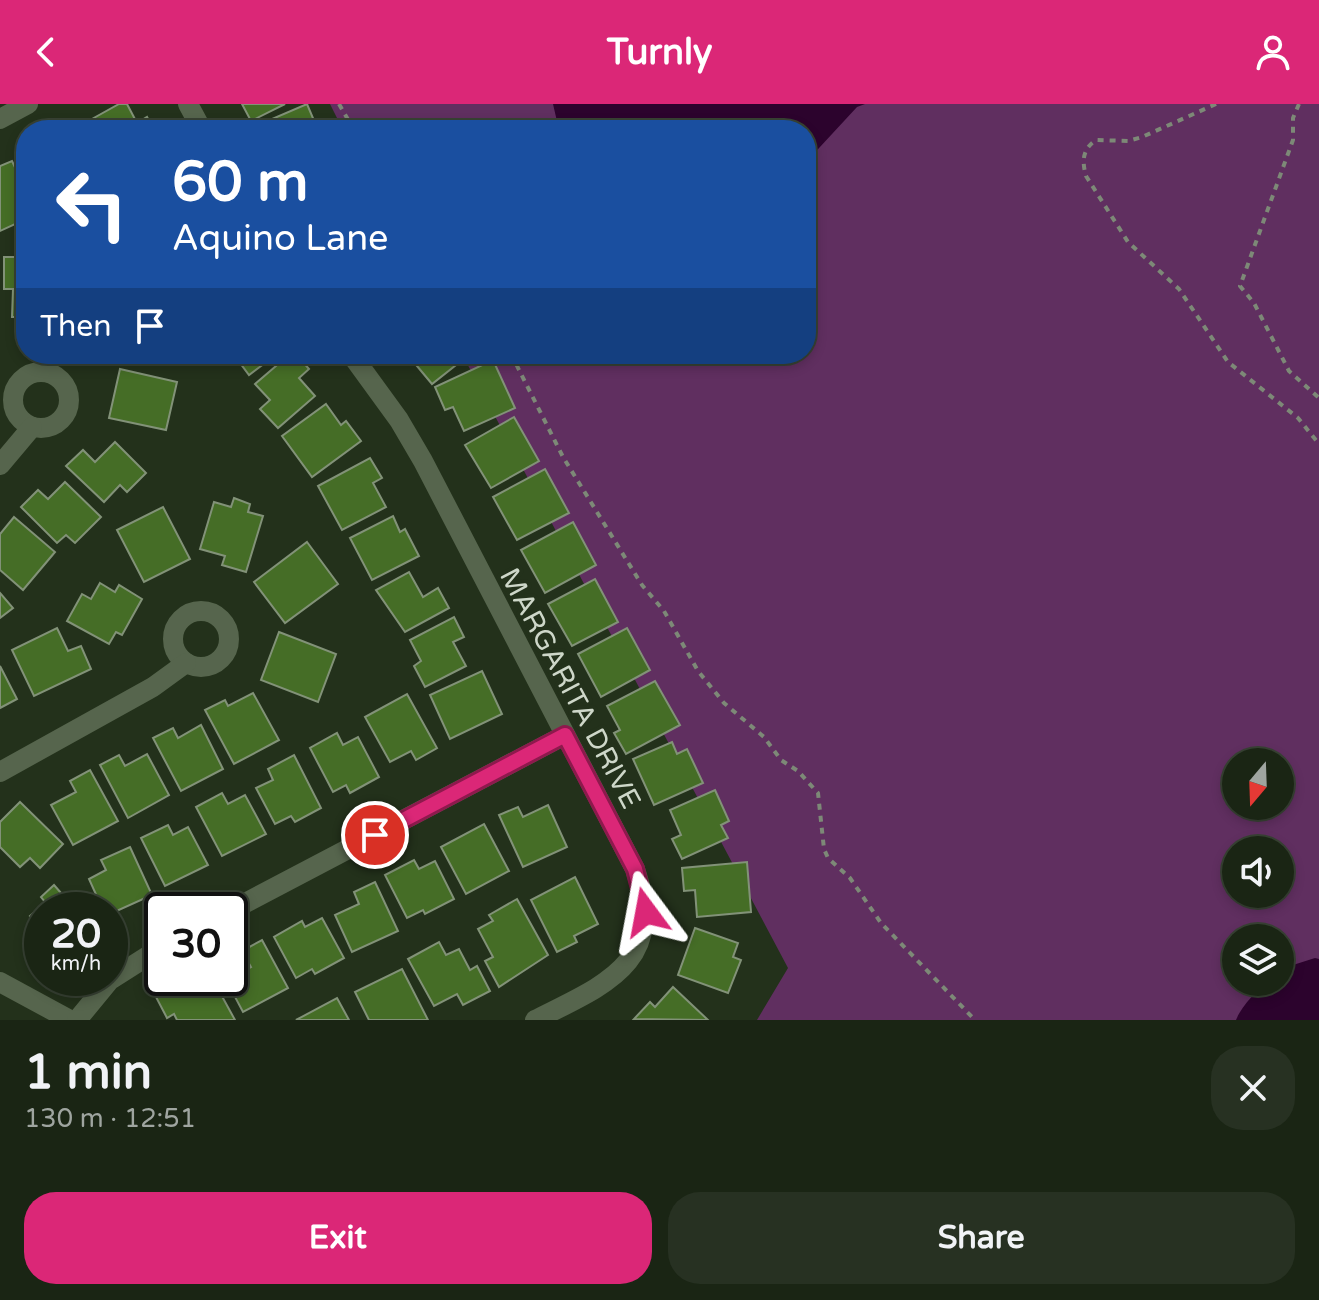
<!DOCTYPE html>
<html lang="en">
<head>
<meta charset="utf-8">
<style>
	:root { --surface:#1a2514; --page:#273122; --text:#f1f3f6; --muted:#9fa5a0; --line:#384234; --accent:#db2777 }
	body { margin:0; font-family:"Varela Round",sans-serif; background:var(--page); color:var(--text); height:100vh; display:flex; flex-direction:column; font-size:30px; white-space:nowrap }
	* { box-sizing:border-box; margin:0 }
	p { font-size:26px; color:var(--muted) }
	.icon { flex:none; width:44px; height:44px; fill:none; stroke:currentColor; stroke-width:2; stroke-linecap:round; stroke-linejoin:round }
	.map { position:relative; height:916px; overflow:hidden }
	.sheet { display:flex; flex-direction:column; background:var(--surface); flex:1 }
	.sheet>* { flex:none }
	.top-card { position:absolute; left:16px; top:16px; width:800px; height:244px; border-radius:32px; box-shadow:0 4px 12px #0003,0 0 0 2px var(--line); background:#1a4fa0; color:#fff; overflow:hidden }
	.needle { width:52px; rotate:199deg }
	.fabs { position:absolute; left:1222px; top:644px; display:grid; gap:16px }
	.fabs a { display:grid; place-items:center; width:72px; height:72px; border-radius:50%; background:var(--surface); box-shadow:0 4px 12px #0003,0 0 0 2px var(--line); font-size:40px }
	.speed { position:absolute; left:24px; top:788px; display:flex; gap:16px; font-size:40px; font-weight:700; text-align:center }
	.speed>* { display:grid; place-content:center; width:104px; height:104px; border-radius:50%; background:var(--surface); box-shadow:0 4px 12px #0003,0 0 0 2px var(--line); line-height:1 }
	.speed small { font-size:20px; font-weight:400 }
	.speed .limit { border:4px solid #111; border-radius:12px; background:#fff; color:#111 }
	.pin { position:absolute; display:grid; place-items:center; width:68px; height:68px; color:#fff; margin:-34px; border:4px solid #fff; border-radius:50%; box-shadow:0 2px 8px #0007 }
	.me { position:absolute; width:88px; margin:-44px; rotate:347deg; stroke-linejoin:round; filter:drop-shadow(0 0 6px #0008) }
	.turn { display:flex; align-items:center; gap:28px; height:168px; padding:0 24px; font-size:36px }
	.turn .icon { width:104px; height:104px; stroke-width:2.5 }
	.turn b { display:block; font-size:56px; line-height:68px }
	.then { display:flex; align-items:center; height:76px; padding:0 24px; background:#0003; gap:16px; font-size:30px }
	.round { display:grid; place-items:center; flex:none; width:84px; height:84px; border-radius:32px; background:var(--page) }
	.overview { display:flex; align-items:center; justify-content:space-between; height:136px; padding:0 24px }
	h1 { font-size:48px; font-weight:700; line-height:60px }
	.button { display:flex; gap:16px; margin-top:auto; padding:16px 24px }
	.button a { flex:1; height:92px; border-radius:32px; background:var(--accent); color:#fff; font-size:32px; font-weight:700; line-height:92px; text-align:center }
	.button a+a { background:var(--page); color:var(--text) }
	header { display:flex; justify-content:space-between; align-items:center; height:104px; padding:0 24px; background:var(--accent); color:#fff; font-size:36px; font-weight:700 }
	.map>svg:first-child { display:block }
</style>
</head>
<body>
<header><svg class="icon" aria-label="back" viewBox="0 0 24 24"><path d="M15 5l-7 7 7 7"/></svg>Turnly<svg class="icon" aria-label="person" viewBox="0 0 24 24"><circle cx="12" cy="8" r="4"/><path d="M4 21q1-7 8-7t8 7"/></svg></header>
<div class="map">
<svg width="1319" height="916" viewBox="0 0 1319 916">
	<rect width="100%" height="100%" fill="#23311b"/>
	<path fill="#602f60" fill-rule="evenodd" d="M330,0H1319V916H757L788,864L462,250H806V26H343ZM1236,658H1280V702H1236ZM1236,746H1280V790H1236ZM1236,834H1280V878H1236Z"/>
	<g fill="#2c032d">
		<path d="M553,0H865L857,3L807,57L806,65V26H689L663,18L641,26H559Z"/>
		<path d="M1315,854L1319,855V916H1236C1243,900 1262,878 1280,878V871L1293,861Z"/>
	</g>
	<g fill="#456d26" stroke="#829278" stroke-width="2">
		<path d="M119,0H127L137,19L147,13L154,26H87L83,20Z"/>
		<path d="M242,0H285L251,17Z"/>
		<path d="M307,0L318,26H260L258,21Z"/>
		<path d="M26,44V65L17,49Z"/>
		<path d="M12,57L26,87V115L0,127V62Z"/>
		<path d="M4,153H26V213H12L13,185H4Z"/>
		<path d="M222,250H277L249,271L237,255L230,260Z"/>
		<path d="M290,250H296L309,265L299,274L315,292L278,324L260,305L270,296L255,280Z"/>
		<path d="M423,250H470L432,280L417,262L426,254Z"/>
		<path d="M493,256L515,304L464,327L453,303L445,306L435,283Z"/>
		<path d="M120,265L177,278L166,326L109,314Z"/>
		<path d="M326,300L341,321L346,317L361,337L312,373L282,332Z"/>
		<path d="M514,313L539,357L491,384L465,341Z"/>
		<path d="M115,338L146,369L127,388L120,381L104,398L66,362L83,346L95,358Z"/>
		<path d="M370,354L382,374L373,379L386,403L342,426L318,382Z"/>
		<path d="M545,365L569,409L517,436L493,393Z"/>
		<path d="M65,378L101,413L75,439L66,431L57,439L21,403L38,386L48,395Z"/>
		<path d="M234,394L250,400L248,408L263,412L246,468L222,461L225,452L200,445L214,398L231,403Z"/>
		<path d="M163,403L190,455L144,478L117,426Z"/>
		<path d="M393,412L400,428L405,425L419,452L372,476L350,434Z"/>
		<path d="M14,413L55,448L23,486L0,466V430Z"/>
		<path d="M573,418L596,461L545,489L521,446Z"/>
		<path d="M307,438L338,480L285,519L254,478Z"/>
		<path d="M409,468L423,493L438,484L449,504L405,528L376,486Z"/>
		<path d="M595,475L618,518L572,542L548,500Z"/>
		<path d="M100,479L115,488L119,481L142,495L122,531L116,528L109,540L67,517L82,490L91,495Z"/>
		<path d="M0,489L13,504L0,514Z"/>
		<path d="M454,513L464,533L453,538L466,562L425,583L414,562L421,557L410,536Z"/>
		<path d="M57,524L68,547L81,542L91,565L34,592L12,546Z"/>
		<path d="M627,524L650,566L601,593L578,550Z"/>
		<path d="M279,528L336,550L318,598L261,576Z"/>
		<path d="M0,562L17,595L0,604Z"/>
		<path d="M482,567L502,610L450,635L430,591Z"/>
		<path d="M655,577L680,621L626,650L614,629L620,626L607,602Z"/>
		<path d="M253,589L279,636L234,660L205,606L225,596L228,602Z"/>
		<path d="M407,590L437,644L416,656L411,647L390,658L365,613Z"/>
		<path d="M201,621L223,665L181,687L153,634L173,624L178,634Z"/>
		<path d="M337,629L343,641L358,633L379,673L350,689L346,681L333,688L310,644Z"/>
		<path d="M672,638L677,650L687,645L703,679L654,701L633,655Z"/>
		<path d="M147,650L169,691L128,714L100,661L119,651L125,662Z"/>
		<path d="M294,651L321,704L295,718L291,712L275,720L256,684L273,676L268,665Z"/>
		<path d="M90,666L118,717L73,741L51,701L76,688L70,677Z"/>
		<path d="M715,686L729,717L721,721L728,734L682,755L672,735L681,731L670,706Z"/>
		<path d="M222,689L228,700L245,691L266,730L222,752L196,703Z"/>
		<path d="M20,698L63,740L40,764L30,754L20,763L0,743V718Z"/>
		<path d="M548,701L567,743L523,763L499,711L518,703L523,713Z"/>
		<path d="M484,720L509,767L466,790L441,743Z"/>
		<path d="M168,721L173,731L188,723L208,761L165,782L141,734Z"/>
		<path d="M130,743L152,791L110,810V806H103L89,775L106,766L101,756Z"/>
		<path d="M414,756L419,765L435,757L454,795L425,810L423,806L407,814L385,771Z"/>
		<path d="M747,758L751,808L697,813L695,786L684,787L682,764Z"/>
		<path d="M575,773L598,820L574,832L577,838L557,848L531,796Z"/>
		<path d="M375,778L398,827L352,848L335,811L359,800L354,788Z"/>
		<path d="M54,781L76,806H42V844L28,829L38,820L30,812L45,798L41,793Z"/>
		<path d="M517,795L548,851L499,883L485,857L493,853L478,825L493,817L489,811Z"/>
		<path d="M322,814L344,854L315,870L312,865L296,874L274,833L302,817L305,823Z"/>
		<path d="M695,824L738,839L733,853L741,856L728,889L678,871Z"/>
		<path d="M262,836L288,884L243,908L226,876L251,863L242,847Z"/>
		<path d="M439,838L446,851L459,845L470,866L477,862L490,887L463,901L457,890L434,902L408,855Z"/>
		<path d="M402,865L428,916H369L355,888Z"/>
		<path d="M212,874L235,916H177L174,910L167,914L156,893L183,878L188,887Z"/>
		<path d="M673,883L708,916L634,915L650,898L655,903Z"/>
		<path d="M337,894L349,916H296Z"/>
	</g>
	<g fill="none" stroke-linecap="round" stroke-linejoin="round">
		<g stroke="#7d8977" stroke-width="4" stroke-dasharray="6 6" stroke-linecap="butt">
			<path d="M339,0L354,26"/>
			<path d="M1216,0L1142,33L1128,37L1096,36C1082,45 1082,58 1086,72L1128,138L1179,185L1228,258L1298,314L1319,340"/>
			<path d="M1299,0L1293,14V36L1240,182L1254,199L1289,267L1319,294"/>
			<path d="M511,250L563,353L642,481L664,507L698,567L724,599L764,633L781,656L798,667L818,689L824,745L828,754L850,774L881,819L975,916"/>
		</g>
		<g stroke="#56654d" stroke-width="20">
			<path d="M188,0L202,26"/>
			<path d="M0,15L28,0"/>
			<path d="M351,250L399,316L423,357L635,765C667,859 606,880 535,916"/>
			<circle cx="41" cy="296" r="28"/>
			<path d="M0,361L32,323"/>
			<circle cx="201" cy="535" r="28"/>
			<path d="M0,668L153,583L186,559"/>
			<path d="M230,807L565,631"/>
			<path d="M0,878L70,916"/>
			<path d="M77,916L110,876L162,843"/>
		</g>
	</g>
	<g fill="none" stroke-linecap="round" stroke-linejoin="round">
		<g stroke="#8e194d" stroke-width="20">
			<path id="route" d="M375,731L565,631L635,765L646,808"/>
		</g>
		<use href="#route" stroke="#db2777" stroke-width="14"/>
	</g>
	<g text-anchor="middle" stroke-width="8" stroke-linejoin="round" paint-order="stroke">
		<g font-size="28" fill="#ced7c9" stroke="#23311b">
			<text transform="translate(571 584) rotate(62)" y="10">MARGARITA DRIVE</text>
		</g>
	</g>
</svg>
<div class="fabs">
<a><svg class="needle" viewBox="-14 -14 28 28"><path d="M0-13l5 13h-10z" fill="#e53935"/><path d="M0 13l5-13h-10z" fill="#9fa5a0"/></svg></a>
<a><svg class="icon" aria-label="sound" viewBox="0 0 24 24"><path d="M4 9h4l5-4v14l-5-4H4zM17 9q2 3 0 6"/></svg></a>
<a><svg class="icon" aria-label="layers" viewBox="0 0 24 24"><path d="M12 4l9 5-9 5-9-5zM3 14l9 5 9-5"/></svg></a>
</div>
<div class="speed"><div>20<small>km/h</small></div><div class="limit">30</div></div>
<div class="pin" style="left:375px;top:731px;background:#d93025"><svg class="icon" aria-label="arrive" viewBox="0 0 24 24"><path d="M6 21V4h12l-3 4 3 4H6"/></svg></div>
<svg class="me" style="left:646px;top:808px" viewBox="-20 -20 40 40"><path d="M0-17L14 15 0 8-14 15z" fill="#db2777" stroke="#fff" stroke-width="4"/></svg>
<div class="top-card">
<div class="turn"><svg class="icon" aria-label="left" viewBox="0 0 24 24"><path d="M17 20v-9H6M10 6l-5 5 5 5"/></svg><div><b>60 m</b>Aquino Lane</div></div>
<div class="then">Then<svg class="icon" aria-label="arrive" viewBox="0 0 24 24"><path d="M6 21V4h12l-3 4 3 4H6"/></svg></div>
</div>
</div>
<section class="sheet">
<div class="overview"><div><h1>1 min</h1><p>130 m · 12:51</p></div><a class="round"><svg class="icon" aria-label="close" viewBox="0 0 24 24"><path d="M6 6l12 12M18 6L6 18"/></svg></a></div>
<div class="button"><a>Exit</a><a>Share</a></div>
</section>
</body>
</html>
